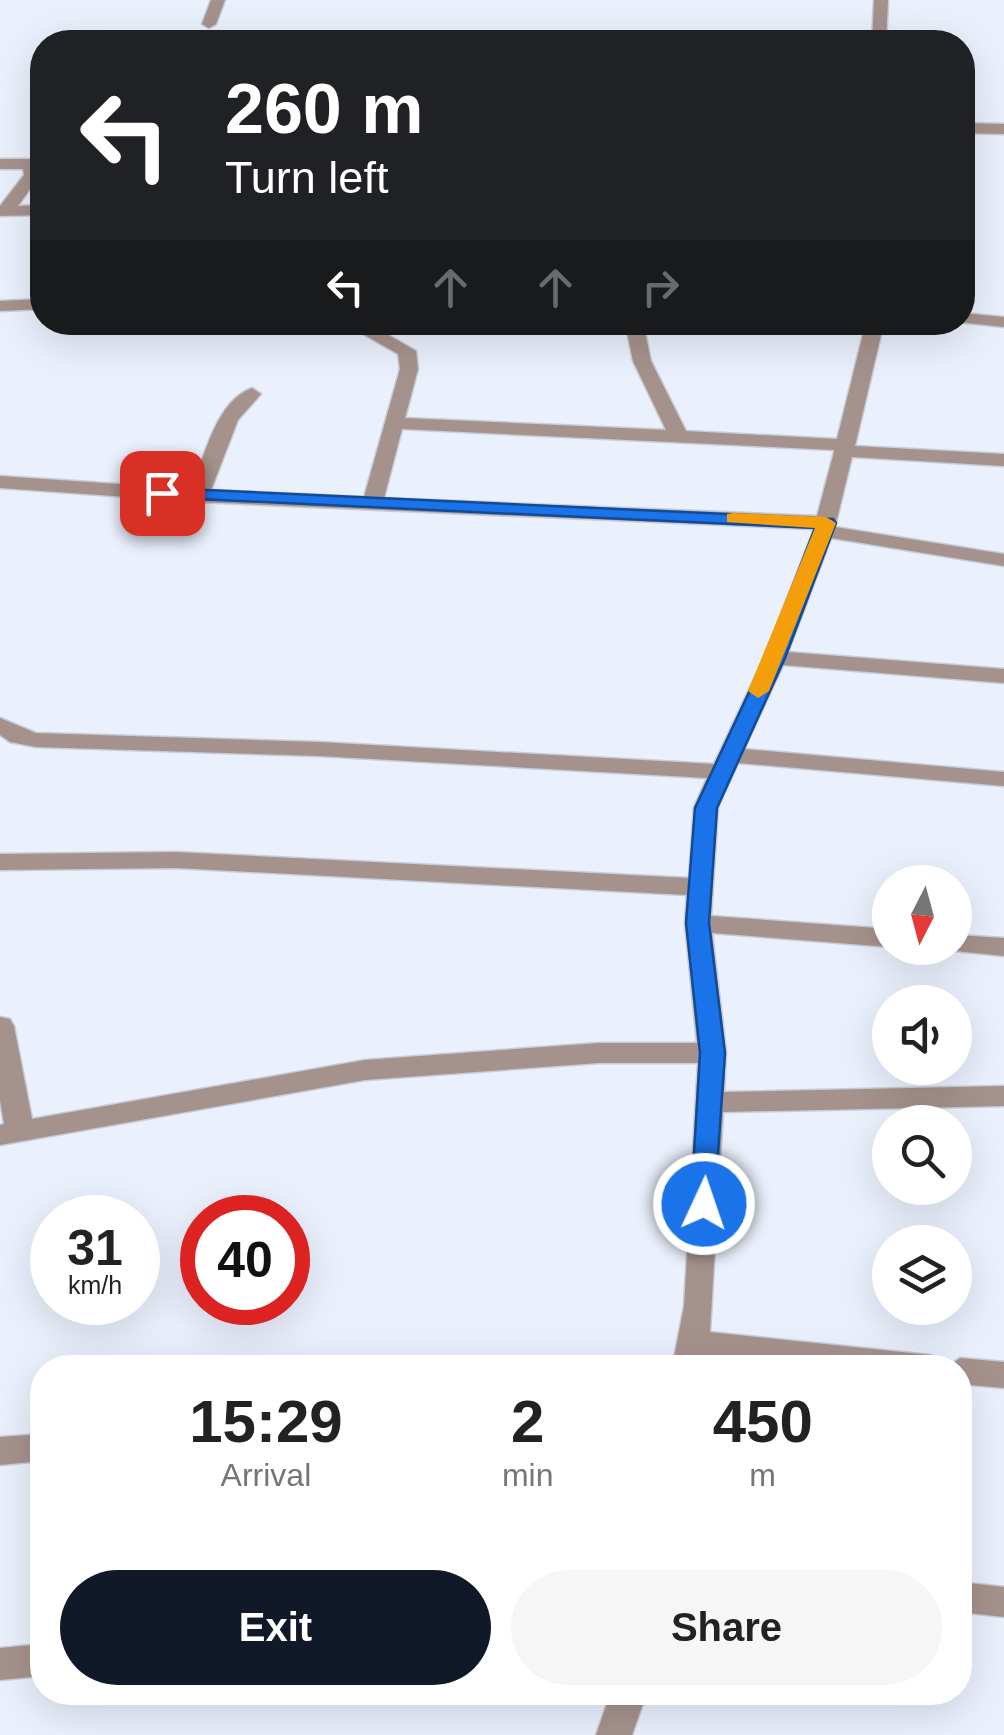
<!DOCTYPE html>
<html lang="en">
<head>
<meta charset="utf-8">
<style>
	:root { --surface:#fff; --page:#f6f6f6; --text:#222; --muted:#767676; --accent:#111827 }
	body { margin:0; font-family:Arial,sans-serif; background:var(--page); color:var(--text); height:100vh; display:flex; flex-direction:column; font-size:38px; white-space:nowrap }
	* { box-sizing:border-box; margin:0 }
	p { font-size:32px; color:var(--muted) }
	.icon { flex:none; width:55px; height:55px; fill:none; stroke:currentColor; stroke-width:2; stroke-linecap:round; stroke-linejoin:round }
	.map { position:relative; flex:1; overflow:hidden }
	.panel { position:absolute; left:30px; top:1355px; width:942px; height:350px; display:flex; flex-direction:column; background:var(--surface); border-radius:40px; box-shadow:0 10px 40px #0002 }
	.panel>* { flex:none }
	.guide { position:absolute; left:30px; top:30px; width:945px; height:305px; border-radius:40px; box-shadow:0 10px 40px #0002; background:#202124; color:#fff; overflow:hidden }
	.needle { width:65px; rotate:186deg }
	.buttons { position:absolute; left:872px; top:865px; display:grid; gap:20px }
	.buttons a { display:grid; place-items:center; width:100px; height:100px; border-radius:50%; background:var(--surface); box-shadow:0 10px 40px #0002; font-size:50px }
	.speed { position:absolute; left:30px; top:1195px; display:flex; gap:20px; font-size:50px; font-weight:700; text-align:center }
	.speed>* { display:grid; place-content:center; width:130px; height:130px; border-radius:50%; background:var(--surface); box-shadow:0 10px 40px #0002; line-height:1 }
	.speed small { font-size:25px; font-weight:400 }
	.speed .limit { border:15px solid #d22; background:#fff; color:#111 }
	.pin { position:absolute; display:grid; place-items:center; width:85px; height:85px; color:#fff; margin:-42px; border-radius:20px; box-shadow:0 5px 15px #0006 }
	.me { position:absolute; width:110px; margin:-55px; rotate:3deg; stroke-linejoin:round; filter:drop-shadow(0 0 8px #0008) }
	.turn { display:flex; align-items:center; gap:35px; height:210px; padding:0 30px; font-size:45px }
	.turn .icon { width:130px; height:130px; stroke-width:2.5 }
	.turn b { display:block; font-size:70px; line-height:85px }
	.lanes { display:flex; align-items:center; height:95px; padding:0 30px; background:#0003; justify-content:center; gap:50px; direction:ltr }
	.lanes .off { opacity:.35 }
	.eta { display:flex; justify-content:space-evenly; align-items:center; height:170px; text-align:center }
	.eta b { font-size:60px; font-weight:700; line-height:70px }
	.button { display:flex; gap:20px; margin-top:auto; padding:20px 30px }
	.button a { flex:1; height:115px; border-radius:60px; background:var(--accent); color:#fff; font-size:40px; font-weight:700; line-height:115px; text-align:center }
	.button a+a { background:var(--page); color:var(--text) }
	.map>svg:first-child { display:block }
</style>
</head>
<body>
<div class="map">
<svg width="1004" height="1735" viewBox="0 0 1004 1735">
	<rect width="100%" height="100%" fill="#eaf0fc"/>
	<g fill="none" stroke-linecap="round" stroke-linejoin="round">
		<g stroke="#c7ccd7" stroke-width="3">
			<g id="minor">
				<path d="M211,0H225L216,24L209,28L202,24Z"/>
				<path d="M874,0H888L886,42H872Z"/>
				<path d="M962,123L1004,124V134L962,133Z"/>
				<path d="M0,159H42L40,175L18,206L42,205V215L0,216V206L24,175L23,169H0Z"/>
				<path d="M42,299V309L0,311V301Z"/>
				<path d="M962,313L1004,317V327L958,322H962Z"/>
				<path d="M342,322H366L416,351L418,369L405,418L666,430L633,361L625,322H643L651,361L686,431L837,439L866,322H884L855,446L1004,454V466L852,457L835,527L1004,554V566L831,538L788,652L1004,669V683L783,665L744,749L1004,772V786L738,763L718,807L711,916L890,929V947L712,933L726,1053L724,1092L1004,1086V1106L723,1112L710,1332L930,1355L941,1359L945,1368H806L706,1357L704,1368H672L684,1306L698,1063H599L365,1080L0,1145V1125L4,1124L0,1100V1017L10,1019L14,1026L32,1119L365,1060L599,1043H697L685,923L687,895L176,868L0,870V854L176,852L689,878L694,807L707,778L319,756L36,747L10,742L0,735V718L36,733L319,742L714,764L764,658L814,529L199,502L0,488V476L192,489C204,457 216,401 252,388L261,394L238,420L211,490L364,497L400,369L398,354ZM402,429L834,450V452L817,516L384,498Z"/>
				<path d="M955,935L1004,938V956L946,950L955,948Z"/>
				<path d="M960,1358L1004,1362V1388L960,1384V1368H946Z"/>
				<path d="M42,1434V1461L0,1465V1437Z"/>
				<path d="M960,1582L1004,1587V1617L960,1612Z"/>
				<path d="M42,1644V1676L0,1680V1648Z"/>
				<path d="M611,1692H647L632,1735H596Z"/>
			</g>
		</g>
		<use href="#minor" fill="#a6928d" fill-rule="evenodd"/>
	</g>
	<path fill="#1a73e8" stroke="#114b97" stroke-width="2.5" d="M162,488L833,519L836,523L785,658L717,808L709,923L725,1053L714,1211L704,1214L691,1204L700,1053L686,923L695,808L765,658L815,528L156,497L153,493Z"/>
	<path fill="#f59e0b" d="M734,513L826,517L836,523L769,691L758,698L748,691L815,528L727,522V514Z"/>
</svg>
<div class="buttons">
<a><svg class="needle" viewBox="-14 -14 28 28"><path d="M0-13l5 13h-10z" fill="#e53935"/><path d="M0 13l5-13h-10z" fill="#767676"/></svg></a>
<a><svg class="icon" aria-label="sound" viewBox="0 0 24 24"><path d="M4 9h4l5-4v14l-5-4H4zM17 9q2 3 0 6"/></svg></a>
<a><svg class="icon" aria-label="search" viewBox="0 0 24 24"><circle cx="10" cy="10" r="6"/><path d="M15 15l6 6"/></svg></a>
<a><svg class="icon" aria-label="layers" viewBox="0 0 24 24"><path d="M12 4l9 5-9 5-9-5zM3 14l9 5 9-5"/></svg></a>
</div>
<div class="speed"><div>31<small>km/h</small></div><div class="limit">40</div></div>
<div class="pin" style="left:162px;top:493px;background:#d93025"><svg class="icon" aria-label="arrive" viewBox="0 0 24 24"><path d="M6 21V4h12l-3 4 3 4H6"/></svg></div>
<svg class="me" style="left:704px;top:1204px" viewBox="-20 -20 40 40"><circle r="17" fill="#1a73e8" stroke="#fff" stroke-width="3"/><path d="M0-11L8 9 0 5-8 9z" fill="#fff"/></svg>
<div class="guide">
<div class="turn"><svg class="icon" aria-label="left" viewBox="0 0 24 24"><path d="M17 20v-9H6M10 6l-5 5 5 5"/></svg><div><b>260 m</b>Turn left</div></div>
<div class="lanes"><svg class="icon" aria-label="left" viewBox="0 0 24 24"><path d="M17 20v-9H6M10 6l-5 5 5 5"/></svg><svg class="icon off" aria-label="ahead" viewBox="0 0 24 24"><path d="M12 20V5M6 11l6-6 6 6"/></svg><svg class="icon off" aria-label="ahead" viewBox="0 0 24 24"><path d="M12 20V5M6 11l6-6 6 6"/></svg><svg class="icon off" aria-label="right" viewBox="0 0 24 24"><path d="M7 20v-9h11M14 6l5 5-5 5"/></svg></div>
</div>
<section class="panel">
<div class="eta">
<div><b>15:29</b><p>Arrival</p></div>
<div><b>2</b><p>min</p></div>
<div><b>450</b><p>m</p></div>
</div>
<div class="button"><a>Exit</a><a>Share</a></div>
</section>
</div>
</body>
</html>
